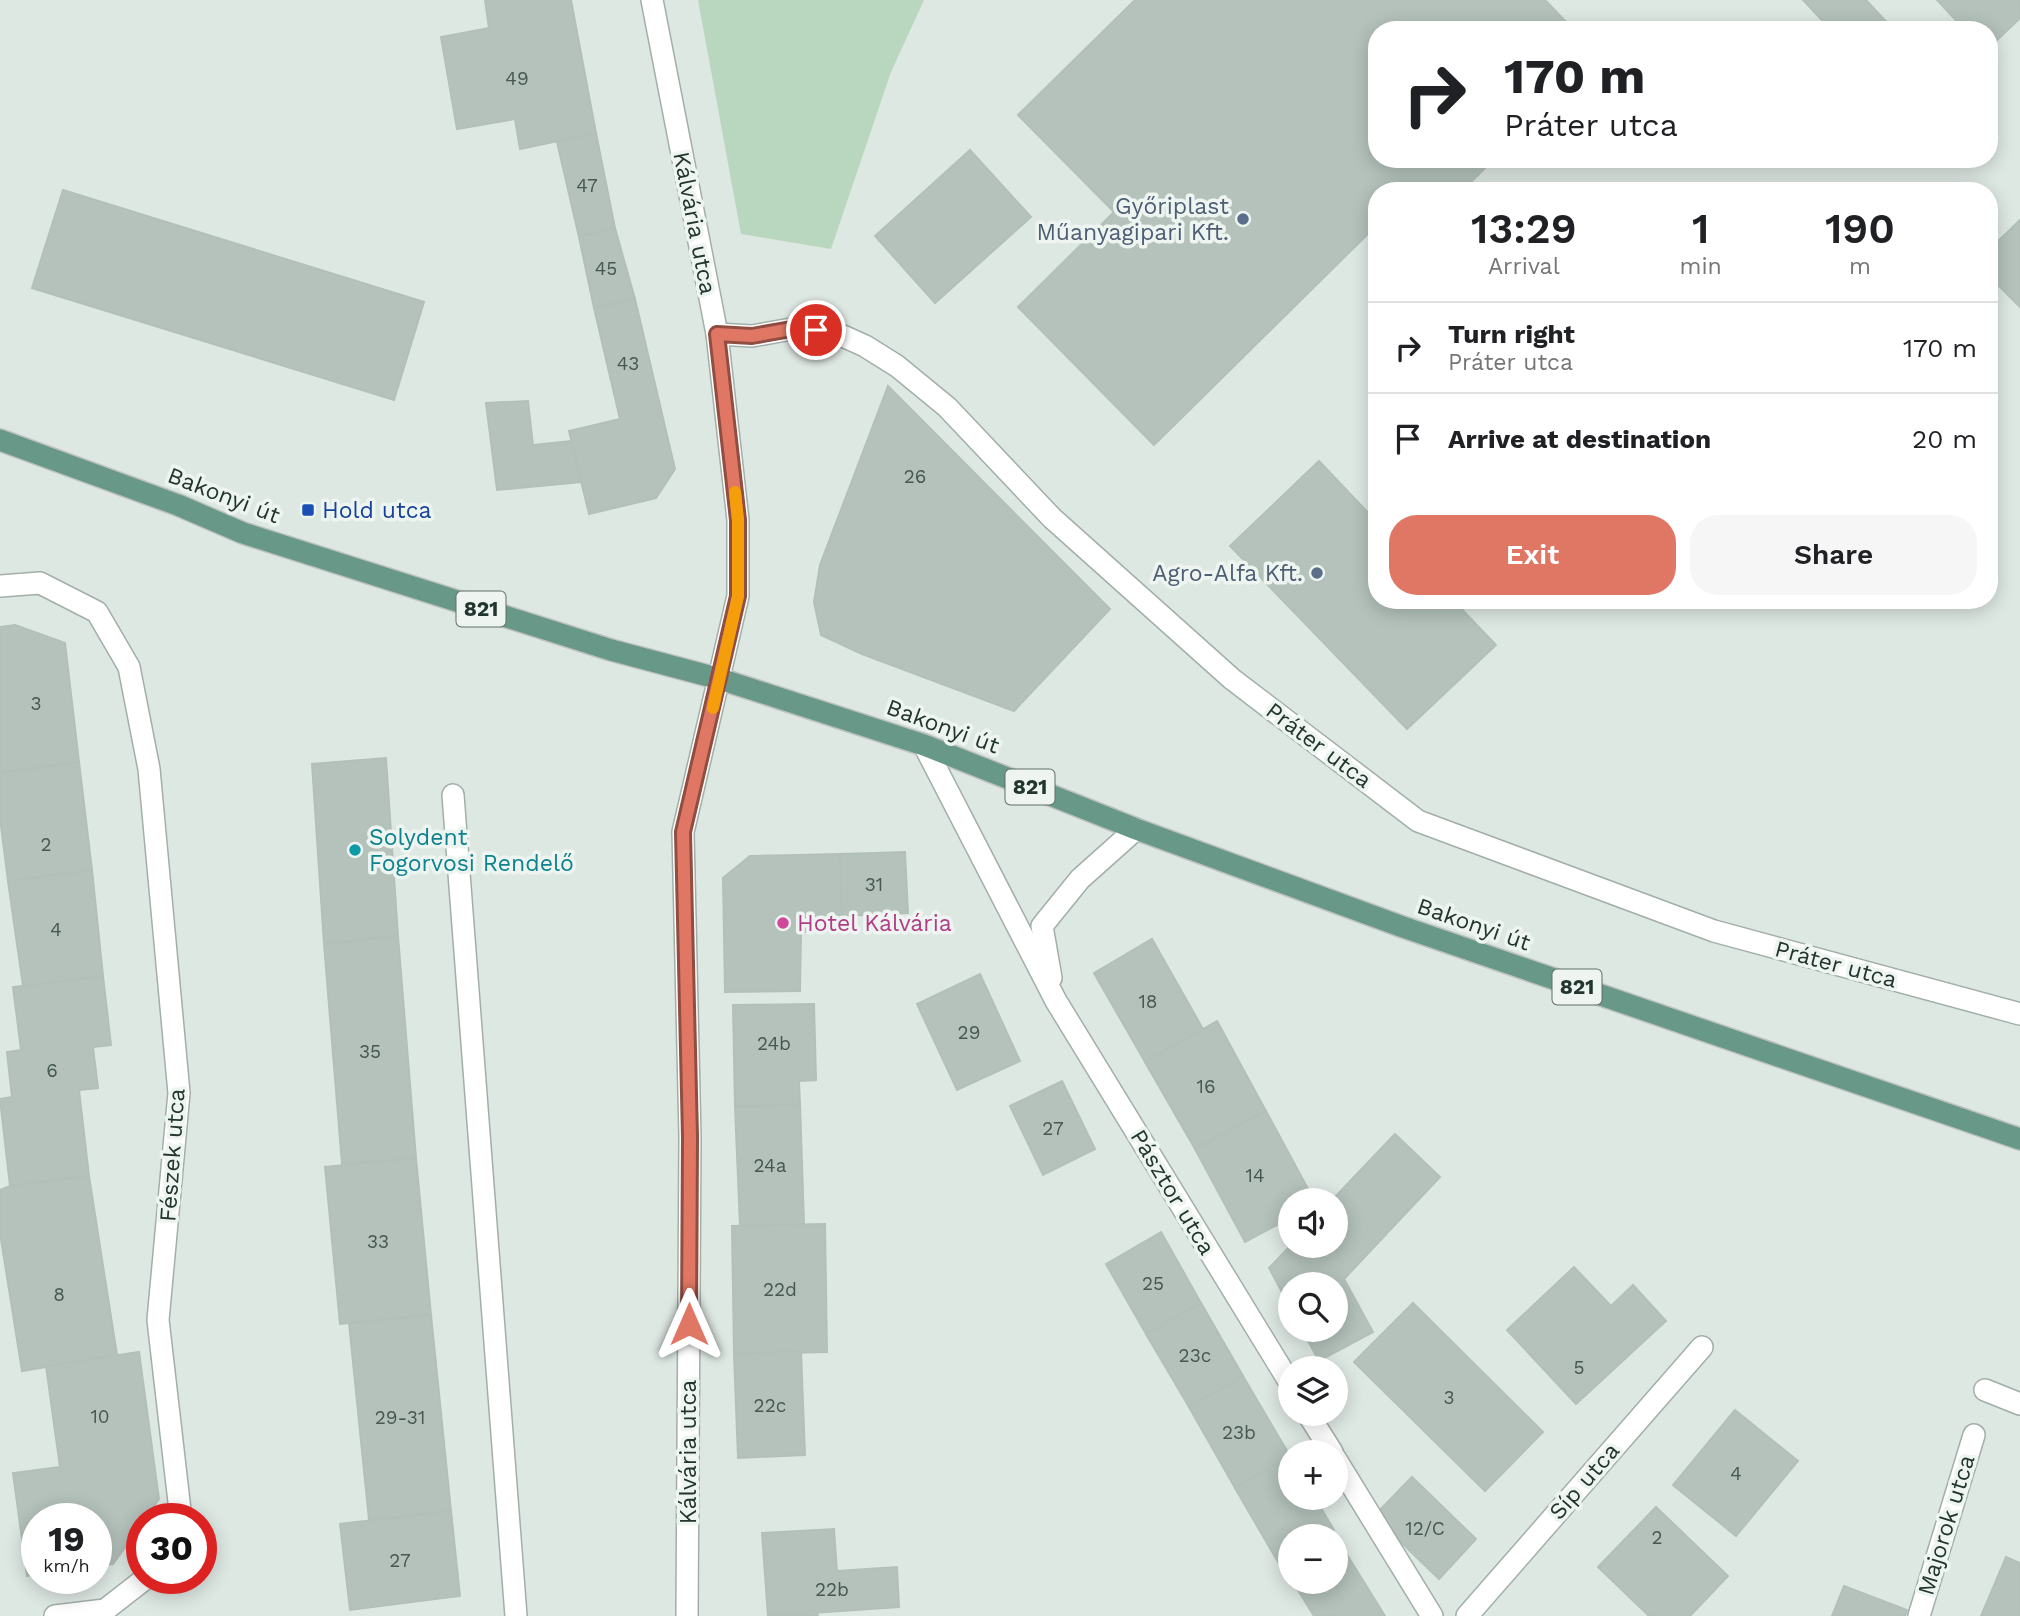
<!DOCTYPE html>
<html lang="en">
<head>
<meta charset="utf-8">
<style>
	:root { --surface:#fff; --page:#f6f6f6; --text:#202124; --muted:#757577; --line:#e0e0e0; --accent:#e07764 }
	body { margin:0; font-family:"Work Sans",sans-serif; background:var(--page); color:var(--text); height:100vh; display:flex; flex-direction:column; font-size:26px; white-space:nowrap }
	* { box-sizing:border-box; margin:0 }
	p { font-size:23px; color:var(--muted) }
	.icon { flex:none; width:38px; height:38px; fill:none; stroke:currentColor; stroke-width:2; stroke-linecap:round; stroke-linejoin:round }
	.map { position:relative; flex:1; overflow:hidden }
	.side { position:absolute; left:1368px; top:182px; width:630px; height:427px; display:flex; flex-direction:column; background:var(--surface); border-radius:28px; box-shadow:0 4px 18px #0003 }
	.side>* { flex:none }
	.guide { position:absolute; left:1368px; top:21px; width:630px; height:147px; border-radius:28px; box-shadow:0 4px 18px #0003; background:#fff; color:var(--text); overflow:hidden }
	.fabs { position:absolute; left:1278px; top:1188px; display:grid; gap:14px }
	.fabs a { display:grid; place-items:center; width:70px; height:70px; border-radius:50%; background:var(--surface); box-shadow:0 4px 18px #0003; font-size:35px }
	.speed { position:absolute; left:21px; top:1503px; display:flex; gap:14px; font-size:35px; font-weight:700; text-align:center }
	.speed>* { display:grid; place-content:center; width:91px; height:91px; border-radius:50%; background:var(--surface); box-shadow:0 4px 18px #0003; line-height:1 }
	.speed small { font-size:18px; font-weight:400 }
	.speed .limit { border:10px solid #d22; background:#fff; color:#111 }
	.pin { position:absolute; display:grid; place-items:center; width:60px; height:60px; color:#fff; margin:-30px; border:4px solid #fff; border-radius:50%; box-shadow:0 2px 7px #0007 }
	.me { position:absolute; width:77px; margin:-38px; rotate:0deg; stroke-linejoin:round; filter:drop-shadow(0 0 5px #0008) }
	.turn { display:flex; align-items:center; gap:24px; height:147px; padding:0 21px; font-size:32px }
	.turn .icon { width:91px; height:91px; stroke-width:2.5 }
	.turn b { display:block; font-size:49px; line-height:60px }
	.eta { display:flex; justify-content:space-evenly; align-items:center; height:119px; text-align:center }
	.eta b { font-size:42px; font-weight:600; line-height:49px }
	.primary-button { display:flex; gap:14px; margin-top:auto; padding:14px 21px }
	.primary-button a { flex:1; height:80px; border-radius:28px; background:var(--accent); color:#fff; font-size:28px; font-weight:600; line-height:80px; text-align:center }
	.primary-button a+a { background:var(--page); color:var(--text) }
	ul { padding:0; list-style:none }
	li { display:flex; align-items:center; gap:21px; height:91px; padding:0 21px; border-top:2px solid var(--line) }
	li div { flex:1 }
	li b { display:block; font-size:26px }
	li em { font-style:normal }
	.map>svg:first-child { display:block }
</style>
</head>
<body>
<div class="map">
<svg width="2020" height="1616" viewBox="0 0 2020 1616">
	<rect width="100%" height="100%" fill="#dee8e3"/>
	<path fill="#b9d7bf" d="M698,0H924L891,72L831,249L741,234Z"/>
	<g fill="#b4c2bb" stroke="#b2c0b9" stroke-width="2">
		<path d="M485,0H571L596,133L520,149L515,119L457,129L441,37L489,28Z"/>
		<path d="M1135,0H1545L1574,30H1377V159H1494L1462,191H1428L1420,183L1412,191H1377V225L1154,445L1018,307L1114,212L1018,115Z"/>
		<path d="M1803,0H1866L1894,30H1831Z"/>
		<path d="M1937,0H2020V18L1990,47V30H1965Z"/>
		<path d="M596,133L615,228L579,237L557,142Z"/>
		<path d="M970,150L1031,217L935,303L875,236Z"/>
		<path d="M63,190L424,302L394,400L32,288Z"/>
		<path d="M2020,220V307L1990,277V249Z"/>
		<path d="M615,228L635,299L594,308L579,237Z"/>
		<path d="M635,299L675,469L656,498L589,514L569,431L620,419L594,308Z"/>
		<path d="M888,386L1110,609L1014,711L862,654L821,635L814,602L820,565Z"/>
		<path d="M528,401L533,445L571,441L581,482L497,490L486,403Z"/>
		<path d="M1319,461L1377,522V600H1453L1496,645L1407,729L1230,546Z"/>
		<path d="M15,625L65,643L79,762L0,773V627Z"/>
		<path d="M386,758L398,936L324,944L312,764Z"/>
		<path d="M79,762L92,870L8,881L0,818V773Z"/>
		<path d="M905,852L908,913L842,916L840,854Z"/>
		<path d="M840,854L842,930L801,932L800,991L725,992L723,878L750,856Z"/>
		<path d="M92,870L103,976L23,986L8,881Z"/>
		<path d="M398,936L416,1158L342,1164L324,944Z"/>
		<path d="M1152,939L1203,1029L1145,1062L1094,973Z"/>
		<path d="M980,974L1020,1061L957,1090L917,1004Z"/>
		<path d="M103,976L111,1045L93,1047L98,1088L79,1090L89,1176L10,1186L0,1099L12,1097L7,1052L21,1050L13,987Z"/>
		<path d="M814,1004L816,1080L799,1081L800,1104L735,1107L733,1005Z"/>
		<path d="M1217,1021L1266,1111L1195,1149L1145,1062Z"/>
		<path d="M1062,1081L1095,1149L1043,1175L1010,1106Z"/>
		<path d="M800,1104L804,1224L740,1226L735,1107Z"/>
		<path d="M1266,1111L1314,1200H1290V1218L1245,1242L1195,1149Z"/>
		<path d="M1395,1134L1440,1177L1344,1279L1373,1332L1319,1361L1302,1330H1335V1284H1290V1307L1269,1268L1290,1246H1335V1200H1332Z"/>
		<path d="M416,1158L431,1315L340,1324L325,1167Z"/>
		<path d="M89,1176L117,1355L22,1371L0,1233V1190L10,1186Z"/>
		<path d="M825,1224L827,1352L734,1354L732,1226Z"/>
		<path d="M1161,1232L1201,1303L1146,1334L1106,1264Z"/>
		<path d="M1574,1267L1611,1306L1633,1285L1666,1321L1576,1404L1507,1330Z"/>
		<path d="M1201,1303L1243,1376L1189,1407L1146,1334Z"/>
		<path d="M1413,1303L1543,1432L1485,1491L1354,1362Z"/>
		<path d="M431,1315L451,1511L369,1520L349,1323Z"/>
		<path d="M801,1351L805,1455L738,1458L734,1354Z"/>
		<path d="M139,1352L159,1499L145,1519H142V1524L113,1564L96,1566V1519H37V1574L27,1576L13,1473L60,1467L46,1366Z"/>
		<path d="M1243,1376L1290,1456L1235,1488L1189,1407Z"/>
		<path d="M1735,1410L1798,1461L1736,1536L1673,1485Z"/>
		<path d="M1290,1456V1498H1315L1334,1530L1322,1536H1290V1555L1278,1562L1235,1488Z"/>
		<path d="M1412,1477L1476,1539L1439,1579L1374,1516Z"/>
		<path d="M1656,1507L1728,1576L1690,1616H1649L1598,1567Z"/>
		<path d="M451,1511L460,1596L350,1610L340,1524Z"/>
		<path d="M834,1529L837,1571L897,1567L899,1607L768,1616L762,1533Z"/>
		<path d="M1341,1545L1385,1616H1314L1293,1582H1335V1549Z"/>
		<path d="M2006,1557L2020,1563V1616H1981Z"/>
		<path d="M1844,1586L1907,1610L1905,1616H1832Z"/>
		<path d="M817,1611L818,1616H768Z"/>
	</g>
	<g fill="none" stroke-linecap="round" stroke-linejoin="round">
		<g stroke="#a2afa9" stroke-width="24">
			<g id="minor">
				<path d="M652,0L717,334L738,520V596L683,832L690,1137L687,1616"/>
				<path d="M717,334L752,336L797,328L834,332L865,346L897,366L947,407L1052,518L1232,679L1418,821L1714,931L2020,1014"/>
				<path d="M0,586L40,583L97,612L129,667L149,769L179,1093L158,1320L181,1519"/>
				<path d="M924,745L1056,1001L1290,1383"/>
				<path d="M453,795L516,1616"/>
				<path d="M1051,978L1042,926L1080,879L1136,829"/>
				<path d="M1985,1390L2020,1404"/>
				<path d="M1308,1414L1332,1452"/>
				<path d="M1335,1458L1432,1616"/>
				<path d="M55,1616L105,1610L146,1578"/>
				<path d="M1467,1616L1702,1347"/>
				<path d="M1919,1616L1974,1435"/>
			</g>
		</g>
		<g stroke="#bdc2c0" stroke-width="24">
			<path id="major" d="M0,440L178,505L243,533L611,650L720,679L924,745L1136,829L1403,927L2020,1139"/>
		</g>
		<use href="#minor" stroke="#fff" stroke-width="21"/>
		<use href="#major" stroke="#689887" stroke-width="21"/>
	</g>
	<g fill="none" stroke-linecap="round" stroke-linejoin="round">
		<g stroke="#924d41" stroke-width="18">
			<path id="route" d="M689,1324L690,1137L683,832L738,596V520L717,334L752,336L797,328L816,330"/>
		</g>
		<use href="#route" stroke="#e07764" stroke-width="12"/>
		<path stroke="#f59e0b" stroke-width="12" d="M713,708L738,596V520L735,492"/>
	</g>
	<g fill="#5c6f8a" stroke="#eef5f1" stroke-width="2.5">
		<circle cx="1243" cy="219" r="7"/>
		<circle cx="1317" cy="573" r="7"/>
	</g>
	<rect fill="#1a4fb4" stroke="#eef5f1" stroke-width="2.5" x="301" y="503" width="14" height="14" rx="3.5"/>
	<circle fill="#0f9aa8" stroke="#eef5f1" stroke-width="2.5" cx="355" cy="850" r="7"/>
	<circle fill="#d1479c" stroke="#eef5f1" stroke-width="2.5" cx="783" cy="923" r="7"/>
	<g text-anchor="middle" stroke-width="7" stroke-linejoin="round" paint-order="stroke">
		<g font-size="19" fill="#465851">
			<text x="517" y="85">49</text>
			<text x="587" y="192">47</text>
			<text x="606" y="275">45</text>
			<text x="628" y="370">43</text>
			<text x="915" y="483">26</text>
			<text x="36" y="710">3</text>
			<text x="46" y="851">2</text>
			<text x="874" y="891">31</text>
			<text x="56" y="936">4</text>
			<text x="1148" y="1008">18</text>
			<text x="969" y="1039">29</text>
			<text x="774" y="1050">24b</text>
			<text x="370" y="1058">35</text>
			<text x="52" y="1077">6</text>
			<text x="1206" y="1093">16</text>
			<text x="1053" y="1135">27</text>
			<text x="770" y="1172">24a</text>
			<text x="1255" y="1182">14</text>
			<text x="378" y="1248">33</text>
			<text x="1153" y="1290">25</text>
			<text x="780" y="1296">22d</text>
			<text x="59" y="1301">8</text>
			<text x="1195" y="1362">23c</text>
			<text x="1579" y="1374">5</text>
			<text x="1449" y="1404">3</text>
			<text x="770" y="1412">22c</text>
			<text x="100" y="1423">10</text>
			<text x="400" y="1424">29-31</text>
			<text x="1239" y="1439">23b</text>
			<text x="1736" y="1480">4</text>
			<text x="1425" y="1535">12/C</text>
			<text x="1657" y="1544">2</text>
			<text x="400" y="1567">27</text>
			<text x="832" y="1596">22b</text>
		</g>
		<g fill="#eef5f1" stroke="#5f6f68" stroke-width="2">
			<rect x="456.5" y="591.5" width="49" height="35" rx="5"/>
			<rect x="1005.5" y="769.5" width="49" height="35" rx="5"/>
			<rect x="1552.5" y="969.5" width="49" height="35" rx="5"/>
		</g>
		<g font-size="21" font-weight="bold" fill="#22352e">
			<text x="481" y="616">821</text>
			<text x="1030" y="794">821</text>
			<text x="1577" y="994">821</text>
		</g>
		<g font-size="23" fill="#4e5e75" stroke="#eef5f1" text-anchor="end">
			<text x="1229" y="214">Győriplast<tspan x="1229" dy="26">Műanyagipari Kft.</tspan></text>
			<text x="1303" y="581">Agro-Alfa Kft.</text>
		</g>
		<g font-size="23" fill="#22352e" stroke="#eef5f1">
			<text transform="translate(695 223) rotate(79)" y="8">Kálvária utca</text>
			<text transform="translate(224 495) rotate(21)" y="8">Bakonyi út</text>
			<text transform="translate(943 726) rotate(20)" y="8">Bakonyi út</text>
			<text transform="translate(1319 745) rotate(37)" y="8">Práter utca</text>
			<text transform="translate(1474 924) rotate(19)" y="8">Bakonyi út</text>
			<text transform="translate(1836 964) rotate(15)" y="8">Práter utca</text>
			<text transform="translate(172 1155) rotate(-86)" y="8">Fészek utca</text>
			<text transform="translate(1173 1192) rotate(59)" y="8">Pásztor utca</text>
			<text transform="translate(688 1452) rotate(-90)" y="8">Kálvária utca</text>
			<text transform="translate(1584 1481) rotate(-49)" y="8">Síp utca</text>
			<text transform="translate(1946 1525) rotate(-73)" y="8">Majorok utca</text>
		</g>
		<g font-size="23" fill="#164399" stroke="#eef5f1" text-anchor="start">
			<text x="322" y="518">Hold utca</text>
		</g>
		<g font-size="23" fill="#0d838f" stroke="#eef5f1" text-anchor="start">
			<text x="369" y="845">Solydent<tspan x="369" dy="26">Fogorvosi Rendelő</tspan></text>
		</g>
		<g font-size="23" fill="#b23c85" stroke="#eef5f1" text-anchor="start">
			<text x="797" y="931">Hotel Kálvária</text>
		</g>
	</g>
</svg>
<div class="fabs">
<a><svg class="icon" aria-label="sound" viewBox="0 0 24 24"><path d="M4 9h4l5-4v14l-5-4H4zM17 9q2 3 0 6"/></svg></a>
<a><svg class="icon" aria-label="search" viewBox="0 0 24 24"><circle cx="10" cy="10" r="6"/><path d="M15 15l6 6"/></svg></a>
<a><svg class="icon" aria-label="layers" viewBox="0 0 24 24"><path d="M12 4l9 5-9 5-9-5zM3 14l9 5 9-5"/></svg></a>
<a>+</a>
<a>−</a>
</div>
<div class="speed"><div>19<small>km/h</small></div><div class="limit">30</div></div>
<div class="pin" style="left:816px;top:330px;background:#d93025"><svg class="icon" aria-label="arrive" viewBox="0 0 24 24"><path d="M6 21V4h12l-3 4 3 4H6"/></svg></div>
<svg class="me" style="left:689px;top:1324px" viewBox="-20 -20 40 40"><path d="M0-17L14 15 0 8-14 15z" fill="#e07764" stroke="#fff" stroke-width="4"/></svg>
<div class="guide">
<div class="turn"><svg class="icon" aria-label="right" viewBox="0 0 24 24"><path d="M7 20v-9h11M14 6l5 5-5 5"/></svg><div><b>170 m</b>Práter utca</div></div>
</div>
<section class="side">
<div class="eta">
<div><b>13:29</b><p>Arrival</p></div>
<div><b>1</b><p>min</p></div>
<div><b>190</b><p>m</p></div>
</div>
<ul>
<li><svg class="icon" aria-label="right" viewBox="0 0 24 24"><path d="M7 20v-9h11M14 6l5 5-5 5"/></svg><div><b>Turn right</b><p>Práter utca</p></div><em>170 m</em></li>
<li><svg class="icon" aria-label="arrive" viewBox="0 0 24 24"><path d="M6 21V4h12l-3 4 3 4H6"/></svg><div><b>Arrive at destination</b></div><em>20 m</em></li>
</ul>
<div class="primary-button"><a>Exit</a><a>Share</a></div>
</section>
</div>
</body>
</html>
